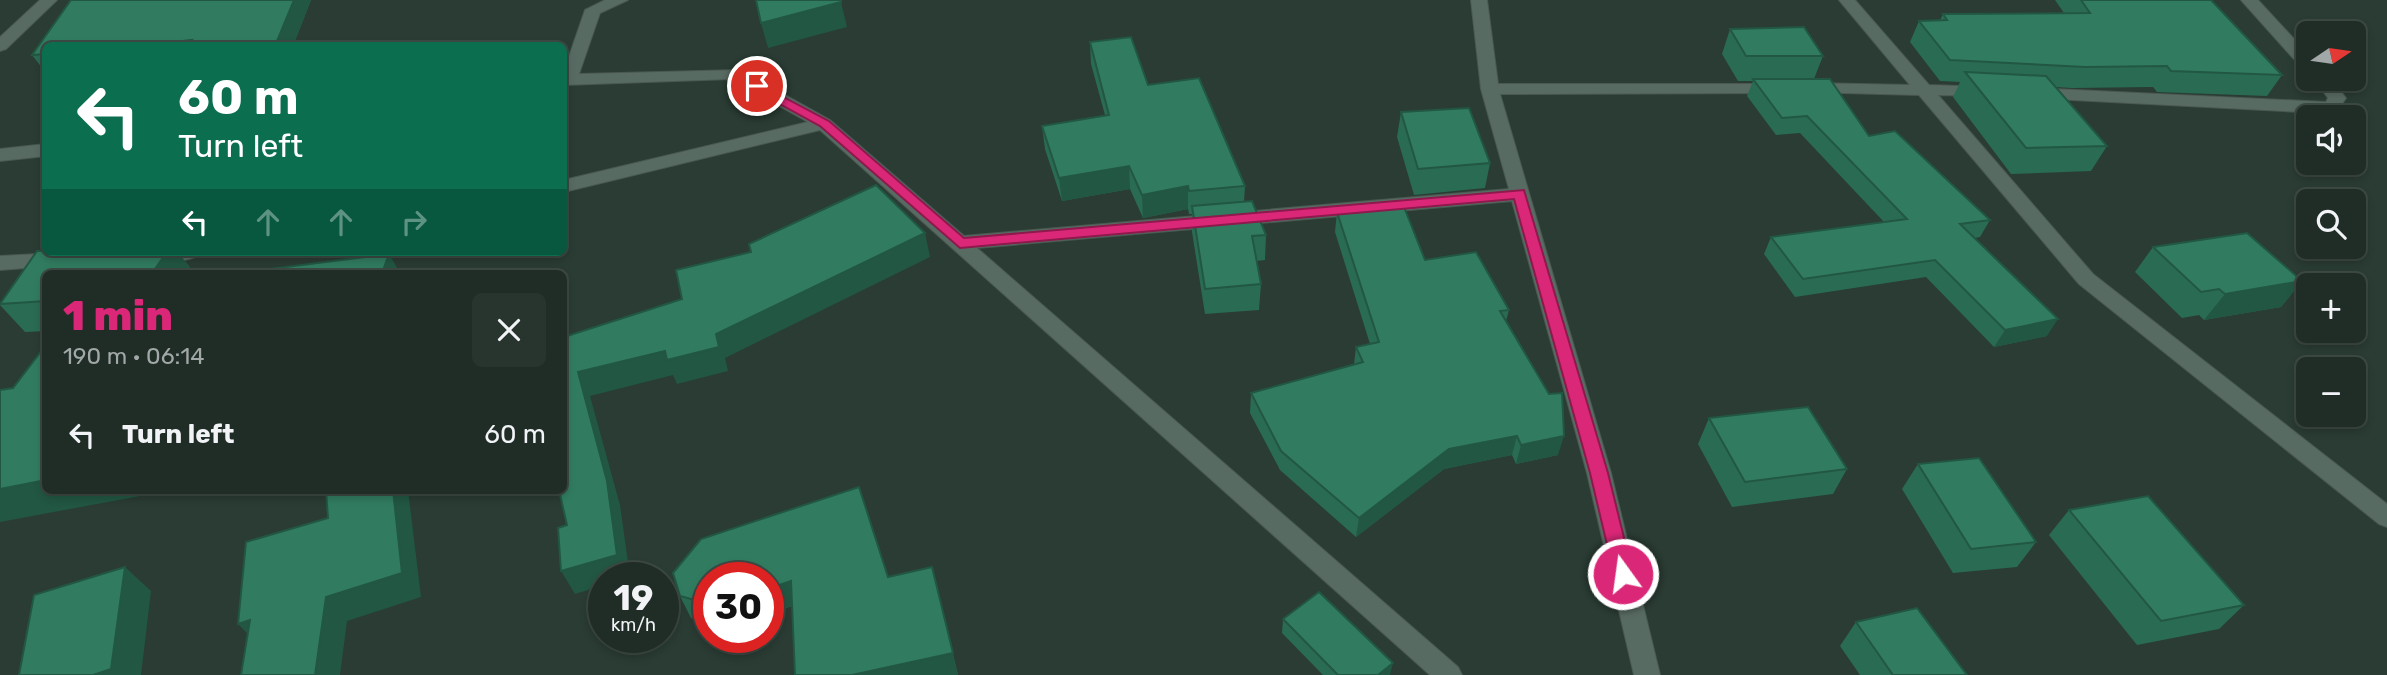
<!DOCTYPE html>
<html lang="en">
<head>
<meta charset="utf-8">
<style>
	:root { --surface:#202d27; --page:#28352f; --text:#f1f3f6; --muted:#a2a8a7; --line:#3d4944; --accent:#db2777 }
	body { margin:0; font-family:Rubik,sans-serif; background:var(--page); color:var(--text); height:100vh; display:flex; flex-direction:column; font-size:26px; white-space:nowrap }
	* { box-sizing:border-box; margin:0 }
	p { font-size:23px; color:var(--muted) }
	.icon { flex:none; width:38px; height:38px; fill:none; stroke:currentColor; stroke-width:2; stroke-linecap:round; stroke-linejoin:round }
	.map { position:relative; flex:1; overflow:hidden }
	.drawer { position:absolute; left:42px; top:270px; width:525px; height:224px; display:flex; flex-direction:column; background:var(--surface); border-radius:10px; box-shadow:0 4px 10px #0003,0 0 0 2px var(--line) }
	.drawer>* { flex:none }
	.guide { position:absolute; left:42px; top:42px; width:525px; height:214px; border-radius:10px; box-shadow:0 4px 10px #0003,0 0 0 2px var(--line); background:#0b6e4f; color:#fff; overflow:hidden }
	.needle { width:46px; rotate:77deg }
	.buttons { position:absolute; left:2296px; top:21px; display:grid; gap:14px }
	.buttons a { display:grid; place-items:center; width:70px; height:70px; border-radius:10px; background:var(--surface); box-shadow:0 4px 10px #0003,0 0 0 2px var(--line); font-size:35px }
	.speed { position:absolute; left:588px; top:562px; display:flex; gap:14px; font-size:35px; font-weight:700; text-align:center }
	.speed>* { display:grid; place-content:center; width:91px; height:91px; border-radius:50%; background:var(--surface); box-shadow:0 4px 10px #0003,0 0 0 2px var(--line); line-height:1 }
	.speed small { font-size:18px; font-weight:400 }
	.speed .limit { border:10px solid #d22; background:#fff; color:#111 }
	.pin { position:absolute; display:grid; place-items:center; width:60px; height:60px; color:#fff; margin:-30px; border:4px solid #fff; border-radius:50%; box-shadow:0 2px 7px #0007 }
	.me { position:absolute; width:77px; margin:-38px; rotate:346deg; stroke-linejoin:round; filter:drop-shadow(0 0 5px #0008) }
	.turn { display:flex; align-items:center; gap:24px; height:147px; padding:0 21px; font-size:32px }
	.turn .icon { width:91px; height:91px; stroke-width:2.5 }
	.turn b { display:block; font-size:49px; line-height:60px }
	.lanes { display:flex; align-items:center; height:66px; padding:0 21px; background:#0003; justify-content:center; gap:35px; direction:ltr }
	.lanes .off { opacity:.35 }
	.round { display:grid; place-items:center; flex:none; width:74px; height:74px; border-radius:10px; background:var(--page) }
	.head { display:flex; align-items:center; justify-content:space-between; height:119px; padding:0 21px }
	h1 { font-size:42px; font-weight:800; line-height:52px; color:var(--accent) }
	ul { padding:0; list-style:none }
	li { display:flex; align-items:center; gap:21px; height:91px; padding:0 21px }
	li div { flex:1 }
	li b { display:block; font-size:26px }
	li em { font-style:normal }
	.map>svg:first-child { display:block }
</style>
</head>
<body>
<div class="map">
<svg width="2387" height="675" viewBox="0 0 2387 675">
	<rect width="100%" height="100%" fill="#2a3c34"/>
	<g fill="none" stroke-linecap="round" stroke-linejoin="round">
		<g stroke="#495851" stroke-width="2">
			<g id="minor">
				<path d="M40,0H57L6,49L0,51V37Z"/>
				<path d="M605,0H628L600,13L579,74L740,70L830,120L964,236L1509,189L1481,89L1471,0H1487L1498,84H1784L1787,88L1784,92L1778,93L1500,94L1611,473L1660,675H1634L1587,473L1512,201L977,248L1458,667L1462,675H1430L820,130L564,192V180L808,122L731,79L564,85V71L585,10Z"/>
				<path d="M1839,0H1855L1929,85L1990,87L1993,91L1984,96L1938,95L2093,274L2387,504V527L2379,524L2079,284L1919,95L1804,92L1801,88L1804,84L1810,83L1910,85Z"/>
				<path d="M2241,0H2258L2308,54V69L2302,68Z"/>
				<path d="M2314,79H2331L2346,98L2338,110L2321,113L2034,98L2025,93L2034,88L2326,102L2328,98Z"/>
				<path d="M46,144V156L0,161V149Z"/>
				<path d="M145,252H202C194,263 159,263 146,260Z"/>
				<path d="M58,253L65,255L68,260L65,265L0,270V256Z"/>
			</g>
		</g>
		<use href="#minor" fill="#586b63" fill-rule="evenodd"/>
	</g>
	<g fill="#2a6b53">
		<path d="M71,0H311L293,46H46V73L32,55Z"/>
		<path d="M2055,0H2211L2282,75L2267,96L2157,92L2153,87L2072,88L2055,87L2107,146L2091,171L2011,174L1953,97L1960,82L1940,81L1910,42L1919,21L1940,20L1943,14L2064,13Z"/>
		<path d="M1730,29L1823,56L1814,79L1869,136L1990,220L1980,237L1975,238L2047,336L1994,347L1926,277L1795,297L1764,254L1771,237L1884,222L1800,133L1776,135L1747,96L1753,81H1738L1722,54Z"/>
		<path d="M1090,42L1148,85L1245,186L1244,202L1266,235L1265,260L1256,261L1261,284L1259,310L1205,314L1192,232V214H1189L1188,209L1143,218L1130,189L1062,201L1045,149L1042,126L1105,115L1091,64Z"/>
		<path d="M1401,112L1490,163L1485,188L1414,195L1397,137Z"/>
		<path d="M1337,212L1425,260L1509,310L1506,321L1558,455L1516,464L1512,455L1444,469L1356,537L1280,470L1250,413L1251,393L1354,364L1356,347L1370,344L1335,232Z"/>
		<path d="M2153,247L2302,281L2281,307L2204,320L2199,315L2182,318L2135,272Z"/>
		<path d="M46,252H178L194,273H46V331L25,332L0,305V303Z"/>
		<path d="M1709,418L1847,469L1833,494L1732,507L1698,444Z"/>
		<path d="M1918,464L2036,542L2017,567L1953,573L1902,489Z"/>
		<path d="M859,487L888,577L932,567L958,675H795L792,606L768,614V578H709V623L691,618L680,596L673,573L701,539Z"/>
		<path d="M2069,510L2244,605L2219,629L2137,645L2049,535Z"/>
		<path d="M1283,619L1390,675H1323L1282,633Z"/>
		<path d="M1856,622L1967,675H1860L1840,646Z"/>
	</g>
	<g fill="#225743">
		<path d="M294,0H311L293,46H275Z"/>
		<path d="M841,2L847,27L768,48L761,23Z"/>
		<path d="M1129,166L1130,189L1062,201L1059,178Z"/>
		<path d="M1188,186V209L1143,218L1142,195Z"/>
		<path d="M925,233L930,257L725,358L728,371L677,384L673,375L590,396L620,505L630,577L604,578V585L575,594L561,571L617,555L578,372L716,334Z"/>
		<path d="M167,252H178L194,273H152Z"/>
		<path d="M389,254L400,273H382Z"/>
		<path d="M2302,281L2281,307L2204,320L2225,294Z"/>
		<path d="M2058,319L2047,336L1994,347L2005,330Z"/>
		<path d="M1517,436L1512,455L1444,469L1356,537L1359,518L1449,449Z"/>
		<path d="M1564,436L1558,455L1516,464L1521,445Z"/>
		<path d="M46,480V490H157L156,493L0,522V489Z"/>
		<path d="M393,490H408L421,597L347,621L340,675H315L326,597Z"/>
		<path d="M125,567L151,591L141,675H93Z"/>
		<path d="M791,581L800,603L768,614V589Z"/>
		<path d="M938,590L958,675H852Z"/>
		<path d="M250,620L261,647L238,624Z"/>
		<path d="M1393,663L1390,675H1378Z"/>
	</g>
	<g fill="#317c60" stroke="#225743" stroke-width="2">
		<path d="M71,0H294L275,46H189L192,40L136,46H46V54L32,55Z"/>
		<path d="M756,0H841V2L761,23Z"/>
		<path d="M2081,0H2211L2282,75L2171,71L2167,66L2085,67L1950,60L1919,21L1947,20L1943,14L2090,13Z"/>
		<path d="M1804,27L1823,56H1746L1730,29Z"/>
		<path d="M1131,37L1148,85L1199,78L1245,186L1189,191L1188,186L1142,195L1129,166L1059,178L1042,126L1109,115L1090,42Z"/>
		<path d="M1965,72L2046,76L2107,146L2026,148Z"/>
		<path d="M1753,79H1830L1869,136L1895,131L1990,220L1960,224L2058,319L2005,330L1935,260L1803,279L1771,237L1907,219L1807,116L1782,118Z"/>
		<path d="M1469,108L1490,163L1418,169L1401,112Z"/>
		<path d="M876,185L925,233L716,334L719,347L667,360L665,351L578,372L607,481L617,555L561,571L558,528L567,525L559,490H564V337L682,299L676,270L751,252L749,244Z"/>
		<path d="M1252,201L1266,235L1252,236L1261,284L1205,289L1192,206Z"/>
		<path d="M1404,207L1425,260L1476,252L1509,310L1500,311L1549,394L1562,393L1564,436L1521,445L1517,436L1449,449L1359,518L1281,451L1251,393L1363,362L1356,347L1379,342L1337,212Z"/>
		<path d="M2247,233L2302,281L2225,294L2219,289L2201,292L2153,247Z"/>
		<path d="M37,251H46V252H167L152,273H46V301L0,304Z"/>
		<path d="M389,254L382,273H253L254,271Z"/>
		<path d="M46,345V480L0,489V390L13,388Z"/>
		<path d="M1808,407L1847,469L1745,482L1709,418Z"/>
		<path d="M1979,458L2036,542L1971,549L1918,464Z"/>
		<path d="M859,487L888,577L932,567L953,653L852,675H795L791,581L768,589V578H709V604L680,596L673,573L701,539Z"/>
		<path d="M326,490H393L402,573L326,597L315,675H241L250,620L238,624L246,542L328,518Z"/>
		<path d="M2148,496L2244,605L2161,621L2069,510Z"/>
		<path d="M125,567L111,669L93,675H19L34,595Z"/>
		<path d="M1319,592L1393,663L1378,675H1338L1283,619Z"/>
		<path d="M1917,608L1967,675H1893L1856,622Z"/>
	</g>
	<path fill="#db2777" stroke="#8e194d" stroke-width="2" d="M757,83L829,121L964,238L1524,190L1608,473L1633,574L1630,579H1617L1614,574L1590,473L1514,199L960,248L820,126L752,89L750,86Z"/>
</svg>
<div class="buttons">
<a><svg class="needle" viewBox="-14 -14 28 28"><path d="M0-13l5 13h-10z" fill="#e53935"/><path d="M0 13l5-13h-10z" fill="#a2a8a7"/></svg></a>
<a><svg class="icon" aria-label="sound" viewBox="0 0 24 24"><path d="M4 9h4l5-4v14l-5-4H4zM17 9q2 3 0 6"/></svg></a>
<a><svg class="icon" aria-label="search" viewBox="0 0 24 24"><circle cx="10" cy="10" r="6"/><path d="M15 15l6 6"/></svg></a>
<a>+</a>
<a>−</a>
</div>
<div class="speed"><div>19<small>km/h</small></div><div class="limit">30</div></div>
<div class="pin" style="left:757px;top:86px;background:#d93025"><svg class="icon" aria-label="arrive" viewBox="0 0 24 24"><path d="M6 21V4h12l-3 4 3 4H6"/></svg></div>
<svg class="me" style="left:1623px;top:574px" viewBox="-20 -20 40 40"><circle r="17" fill="#db2777" stroke="#fff" stroke-width="3"/><path d="M0-11L8 9 0 5-8 9z" fill="#fff"/></svg>
<div class="guide">
<div class="turn"><svg class="icon" aria-label="left" viewBox="0 0 24 24"><path d="M17 20v-9H6M10 6l-5 5 5 5"/></svg><div><b>60 m</b>Turn left</div></div>
<div class="lanes"><svg class="icon" aria-label="left" viewBox="0 0 24 24"><path d="M17 20v-9H6M10 6l-5 5 5 5"/></svg><svg class="icon off" aria-label="ahead" viewBox="0 0 24 24"><path d="M12 20V5M6 11l6-6 6 6"/></svg><svg class="icon off" aria-label="ahead" viewBox="0 0 24 24"><path d="M12 20V5M6 11l6-6 6 6"/></svg><svg class="icon off" aria-label="right" viewBox="0 0 24 24"><path d="M7 20v-9h11M14 6l5 5-5 5"/></svg></div>
</div>
<section class="drawer">
<div class="head"><div><h1>1 min</h1><p>190 m · 06:14</p></div><a class="round"><svg class="icon" aria-label="close" viewBox="0 0 24 24"><path d="M6 6l12 12M18 6L6 18"/></svg></a></div>
<ul>
<li><svg class="icon" aria-label="left" viewBox="0 0 24 24"><path d="M17 20v-9H6M10 6l-5 5 5 5"/></svg><div><b>Turn left</b></div><em>60 m</em></li>
</ul>
</section>
</div>
</body>
</html>
